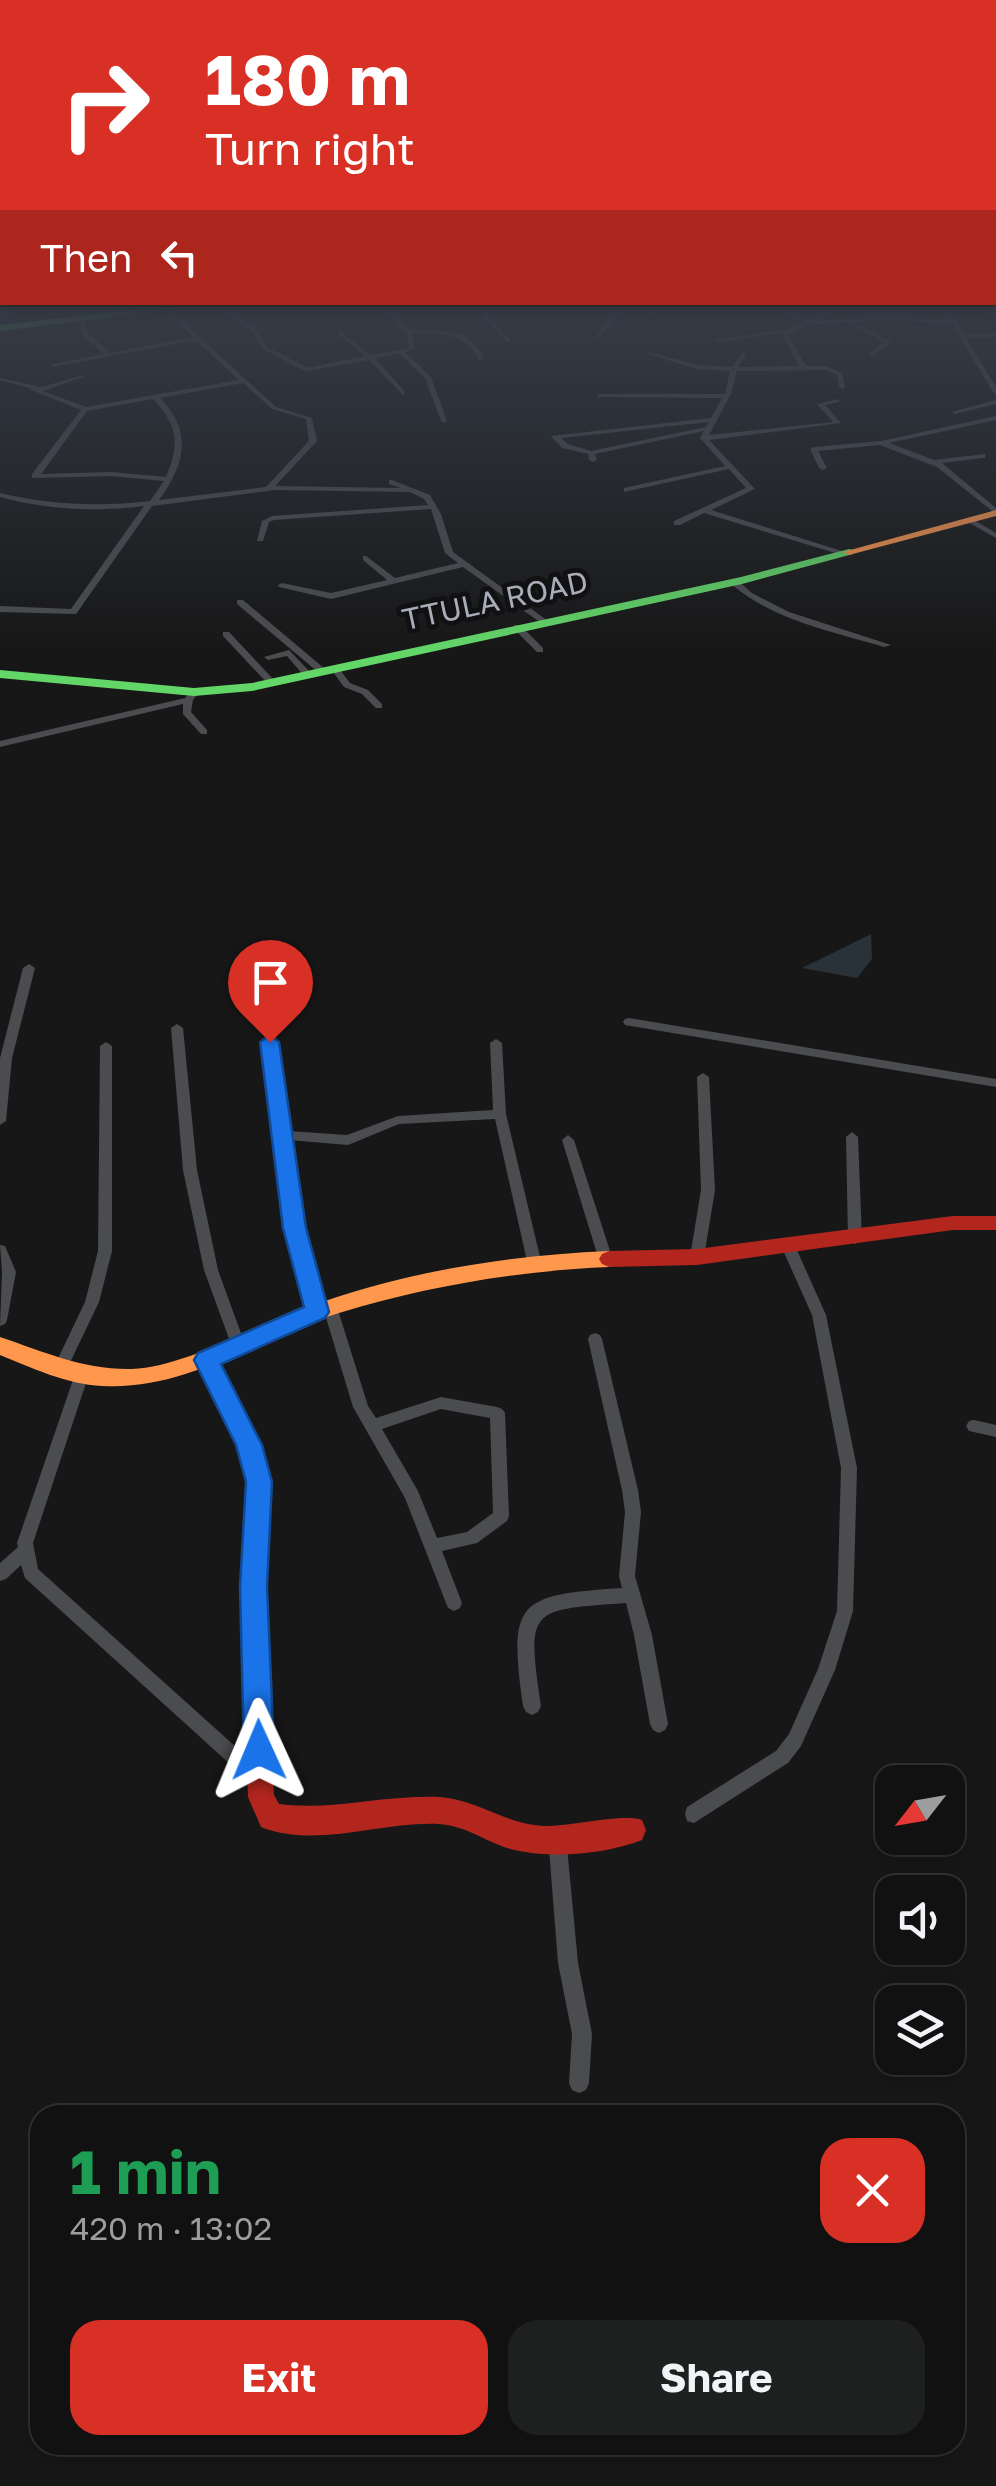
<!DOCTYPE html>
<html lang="en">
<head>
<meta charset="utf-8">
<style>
	:root { --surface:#111; --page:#1e1f1f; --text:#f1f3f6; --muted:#9c9d9f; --line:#303131; --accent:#d93025 }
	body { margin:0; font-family:"Golos Text",sans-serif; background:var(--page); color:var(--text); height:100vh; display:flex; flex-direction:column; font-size:38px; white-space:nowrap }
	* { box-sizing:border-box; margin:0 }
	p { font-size:32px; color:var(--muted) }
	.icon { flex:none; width:55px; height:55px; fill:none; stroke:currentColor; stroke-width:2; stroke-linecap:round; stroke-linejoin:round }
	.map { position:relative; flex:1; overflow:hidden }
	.drawer { position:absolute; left:30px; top:2105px; width:935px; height:350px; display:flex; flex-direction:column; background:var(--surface); border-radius:30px; box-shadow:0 5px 15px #0003,0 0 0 2px var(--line) }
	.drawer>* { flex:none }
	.top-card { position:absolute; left:0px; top:0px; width:998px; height:305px; box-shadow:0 5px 15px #0003,0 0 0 2px var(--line); background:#d93025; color:#fff; overflow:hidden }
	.needle { width:65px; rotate:239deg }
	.controls { position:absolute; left:875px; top:1765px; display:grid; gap:20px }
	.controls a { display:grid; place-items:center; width:90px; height:90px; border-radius:20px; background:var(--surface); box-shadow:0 5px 15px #0003,0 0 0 2px var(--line); font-size:50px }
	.pin { position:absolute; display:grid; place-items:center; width:85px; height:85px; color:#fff; margin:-102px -42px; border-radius:50% 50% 50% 0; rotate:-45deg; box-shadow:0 0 10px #0007 }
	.pin .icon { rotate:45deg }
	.me { position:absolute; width:110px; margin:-55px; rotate:359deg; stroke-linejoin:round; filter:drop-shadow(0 0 8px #0008) }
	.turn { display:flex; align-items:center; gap:35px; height:210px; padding:0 40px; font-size:45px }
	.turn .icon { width:130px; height:130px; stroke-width:2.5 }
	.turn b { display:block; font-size:70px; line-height:85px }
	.then { display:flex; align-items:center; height:95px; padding:0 40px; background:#0003; gap:20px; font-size:38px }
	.round { display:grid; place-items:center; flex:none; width:105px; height:105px; border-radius:30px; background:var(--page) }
	.head { display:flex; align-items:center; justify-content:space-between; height:170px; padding:0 40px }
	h1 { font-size:60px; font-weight:700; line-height:75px; color:#1e9e55 }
	.action { display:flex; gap:20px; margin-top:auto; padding:20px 40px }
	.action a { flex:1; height:115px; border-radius:30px; background:var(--accent); color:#fff; font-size:40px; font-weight:700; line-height:115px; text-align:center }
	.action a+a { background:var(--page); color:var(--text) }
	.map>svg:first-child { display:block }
</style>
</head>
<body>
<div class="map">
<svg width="996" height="2486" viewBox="0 0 996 2486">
	<rect width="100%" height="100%" fill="#171717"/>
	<path fill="#2a3239" d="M871,934L872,959L857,978L802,968Z"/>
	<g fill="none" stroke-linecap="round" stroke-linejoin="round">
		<g fill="#4b4c50" fill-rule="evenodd">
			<path d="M75,303H81L88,333L110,353L193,337L163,309L168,308L276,407L312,418L317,441L275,486L401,488L389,484V480H392L430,495L441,514L453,552L548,621L541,623L463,567L331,599L279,587L278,585L282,583L331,593L387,580L363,560V556H366L395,578L458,563L445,553L431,509L274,520L269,522L263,541H257L262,521L272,516L428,505L424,499L410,492L275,490L152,506L76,614L0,612V606L71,609L144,506C95,512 48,510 0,497V493C51,505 99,507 150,501L164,481L111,476L32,478V474L81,410L31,390L30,388L0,380V378L42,387L83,375V377L43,391L86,407L239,380L196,340L51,367L53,364L104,354L82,334ZM243,383L272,409L306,419L309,441L266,487L159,500C185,465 193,431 160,398ZM153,399C178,425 180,444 166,477L111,472L41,474L87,411Z"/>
			<path d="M209,303H217L255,328L267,347L308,368L365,356L338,334L340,331L371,355L409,348L407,335L379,303H385L408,329C439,332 470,325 484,359L479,360C465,330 441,336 412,333L415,349L405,352L431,377L447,421L444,423L441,421L425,378L399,353L375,358L405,392L403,395L369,360L305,371L263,349L251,330Z"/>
			<path d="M479,303H485L490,316L511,342H507L485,318Z"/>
			<path d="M613,303H619L617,317L598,339H594L611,317Z"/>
			<path d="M663,303H671L652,314L647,313Z"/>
			<path d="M763,303H771L808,320L826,311L831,312L816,321L883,316L949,320L939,303H945L964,334L996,333V337L966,338L996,387V394L993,392L952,324L883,320L853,322L891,342L871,357L869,354L884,342L847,322L808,325L788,335L806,366H827L842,373L845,387L842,389L839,387L837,375L826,370L737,371L731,394L709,435L833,422L817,404L838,399L840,402L825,405L841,423L709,440L755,489L711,510L845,552V556L704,513L680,525H674V521L746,488L729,469L624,492V488L725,466L700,438L704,431L595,454L597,460L593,462L589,460L588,454L562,448L551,436L711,418L722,398L597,397L599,394H725L730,371L696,369L649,354V352L697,365L732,367L743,352L746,354L738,367L799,366L782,334L783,333L716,342L713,340L790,329L803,322ZM709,422L706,427L591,451L568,444L561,438Z"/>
			<path d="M996,400V404L955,414L952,412Z"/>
			<path d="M996,416V420L889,443L934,460L985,454V458H982L942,463L996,508V514L937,467L880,445L818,451L827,468L823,470L819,468L810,449L814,447L881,441Z"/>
			<path d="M969,517L996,533V538L966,521L965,519Z"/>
			<path d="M731,580H737L752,593L789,612L891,645L884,647C830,631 775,621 731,584Z"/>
			<path d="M237,600H243L325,669V673H319L237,604Z"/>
			<path d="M514,625H520L543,648V652H537L514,629Z"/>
			<path d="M223,632H229L274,680V684H268L223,636Z"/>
			<path d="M289,650L310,672V676H304L287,656L268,660L264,657Z"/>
			<path d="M331,666H337L350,683L368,690L382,704V708H376L362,694L344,687L330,668Z"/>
			<path d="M194,689L199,692L193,700L191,712L207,730V734H201L183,714V704L0,747V741L185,698Z"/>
			<path d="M29,964L35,968L12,1058L6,1121L0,1125V1058L23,968Z"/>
			<path d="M629,1018L996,1079V1087L625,1025L623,1022L625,1019Z"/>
			<path d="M177,1024L183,1028L197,1170L218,1270L246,1347L244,1351H234L232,1347L204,1270L183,1170L171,1028Z"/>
			<path d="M270,1038L276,1042L288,1131L347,1135L398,1116L493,1110L490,1043L496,1039L502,1043L506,1114L541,1261L539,1265H529L527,1261L495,1119L399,1124L348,1145L289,1140L301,1228L323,1307L325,1303H335L337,1307L368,1406L376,1418L441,1397L497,1407L502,1409L505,1413L509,1516L507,1521L477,1543L442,1551L462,1603L460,1608L454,1611L448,1608L446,1603L405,1498L353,1407L324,1311L322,1315H312L310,1311L287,1228L264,1042ZM441,1409L490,1418L493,1513L467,1532L437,1538L418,1491L382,1429Z"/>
			<path d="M106,1042L112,1046V1251L99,1302L64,1375L59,1377L54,1375L52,1371L85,1302L98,1251L100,1046Z"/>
			<path d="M703,1073L709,1077L715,1190L704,1257L702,1261H692L690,1257L701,1190L697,1077Z"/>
			<path d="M852,1132L858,1137L862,1239L855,1244L848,1239L846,1137Z"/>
			<path d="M568,1135L574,1140L613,1260L611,1264H601L599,1260L562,1140Z"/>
			<path d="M789,1243L794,1244L796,1248L826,1315L857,1468L853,1611L835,1670L801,1746L788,1763L694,1823L687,1821L685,1814L687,1807L776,1751L789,1734L818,1669L837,1611L841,1468L812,1315L782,1248L784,1244Z"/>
			<path d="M0,1245L5,1246L16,1272L7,1320L5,1324L0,1326L2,1272Z"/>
			<path d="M595,1333L600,1335L602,1339L638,1490L641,1512L635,1576L652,1635L668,1724L665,1730L659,1733L653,1730L650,1724L634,1635L626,1603C530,1610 526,1607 541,1706L538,1712L532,1715L526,1712L523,1706C508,1600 518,1595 622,1588L619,1576L625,1512L622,1490L588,1339L590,1335Z"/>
			<path d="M81,1371L86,1373L88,1377L33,1543L38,1569L265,1773L268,1779L265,1785L259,1788L253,1785L25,1578L21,1565L6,1579L0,1581V1563L18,1547L17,1543L74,1377L76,1373Z"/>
			<path d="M974,1420L996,1425V1437L969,1431L966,1426L969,1421Z"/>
			<path d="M557,1827L564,1829L566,1836L578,1963L592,2034L589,2083L586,2090L579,2093L572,2090L569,2083L572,2034L558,1963L548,1836L550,1829Z"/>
		</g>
		<g fill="#63d668" fill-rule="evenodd">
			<path d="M191,303H220L0,331V325Z"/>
			<path d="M849,549L853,550V554L742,584L252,691L194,696L0,678V670L194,688L252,683L741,577Z"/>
		</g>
		<g fill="#ff974d" fill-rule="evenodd">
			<path d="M996,510V516L849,555L843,552Z"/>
			<path d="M609,1251L616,1254L619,1259L616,1264L609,1267C517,1271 427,1286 339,1313C260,1337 187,1391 102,1386C66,1384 32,1368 0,1355V1337C45,1352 83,1370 132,1369C187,1367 269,1319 325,1301C416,1270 513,1255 609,1251Z"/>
		</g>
		<g fill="#b3261e" fill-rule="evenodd">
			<path d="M953,1216H996V1230H953L697,1265L609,1267L602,1264L599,1259L602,1254L609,1251L697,1249Z"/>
			<path d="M206,1351L214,1354L260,1445L270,1482L265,1587L274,1795L279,1804C333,1811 386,1794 440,1797C478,1800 505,1824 543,1826C568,1827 624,1813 642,1820L646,1830L642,1840C604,1855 543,1860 504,1847C480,1838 465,1826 439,1824C382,1821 316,1849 261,1827L248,1797L241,1587L248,1482L238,1445L195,1360L198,1354Z"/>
		</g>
	</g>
	<linearGradient id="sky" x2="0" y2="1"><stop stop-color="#0d0d0d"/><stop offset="0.47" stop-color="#363c47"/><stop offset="1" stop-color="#363c47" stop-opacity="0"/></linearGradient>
	<rect width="996" height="651" fill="url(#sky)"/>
	<path fill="#1a73e8" stroke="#114b97" stroke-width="2.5" d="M270,1035L279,1042L306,1228L329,1312L325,1318L221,1364L262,1445L272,1482L267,1587L274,1750L270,1760L259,1764L249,1760L244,1750L240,1587L246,1482L236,1445L194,1360L198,1353L304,1307L283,1228L260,1042Z"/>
	<g text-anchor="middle" stroke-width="10" stroke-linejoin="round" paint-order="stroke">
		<g font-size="30" fill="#a8adb8" stroke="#111113">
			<text transform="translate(495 601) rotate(-12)" y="10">TTULA ROAD</text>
		</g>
	</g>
</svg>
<div class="controls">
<a><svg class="needle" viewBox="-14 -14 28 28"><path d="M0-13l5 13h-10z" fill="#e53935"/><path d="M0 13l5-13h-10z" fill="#9c9d9f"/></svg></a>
<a><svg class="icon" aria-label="sound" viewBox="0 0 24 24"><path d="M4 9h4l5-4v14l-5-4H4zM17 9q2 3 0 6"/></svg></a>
<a><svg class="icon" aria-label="layers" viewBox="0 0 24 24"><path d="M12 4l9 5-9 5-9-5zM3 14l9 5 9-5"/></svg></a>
</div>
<div class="pin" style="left:270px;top:1042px;background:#d93025"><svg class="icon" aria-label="arrive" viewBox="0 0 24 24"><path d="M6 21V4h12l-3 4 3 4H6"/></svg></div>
<svg class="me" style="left:259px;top:1750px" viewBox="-20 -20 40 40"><path d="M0-17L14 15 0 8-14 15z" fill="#1a73e8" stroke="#fff" stroke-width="4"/></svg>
<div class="top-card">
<div class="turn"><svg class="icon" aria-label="right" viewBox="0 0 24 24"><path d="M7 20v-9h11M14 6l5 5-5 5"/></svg><div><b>180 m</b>Turn right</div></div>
<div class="then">Then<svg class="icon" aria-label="left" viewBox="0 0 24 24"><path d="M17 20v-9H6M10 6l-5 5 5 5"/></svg></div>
</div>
<section class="drawer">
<div class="head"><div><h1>1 min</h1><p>420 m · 13:02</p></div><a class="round" style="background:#d93025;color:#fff"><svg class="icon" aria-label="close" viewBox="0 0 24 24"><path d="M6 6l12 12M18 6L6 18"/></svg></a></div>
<div class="action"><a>Exit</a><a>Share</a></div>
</section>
</div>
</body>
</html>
